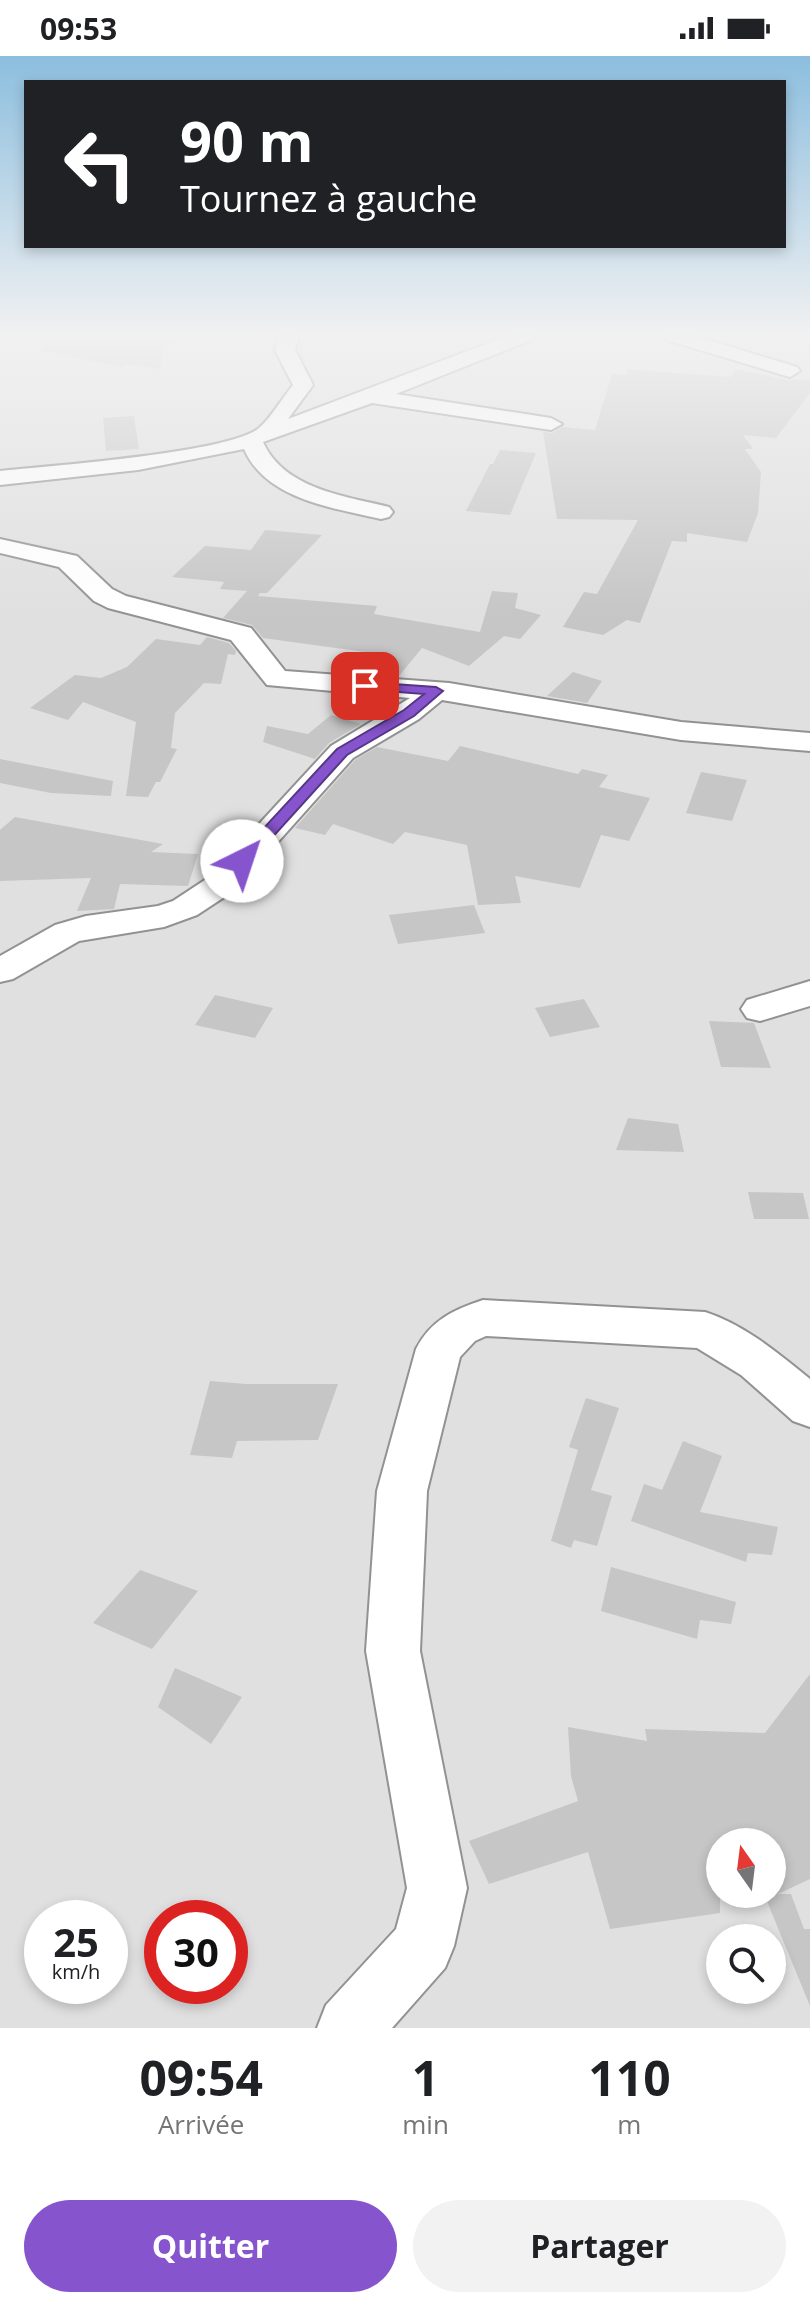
<!DOCTYPE html>
<html lang="fr">
<head>
<meta charset="utf-8">
<style>
	:root { --surface:#fff; --page:#f2f2f2; --text:#202124; --muted:#757577; --accent:#8654cc }
	body { margin:0; font-family:"Open Sans",sans-serif; background:var(--page); color:var(--text); height:100vh; display:flex; flex-direction:column; font-size:30px; white-space:nowrap }
	* { box-sizing:border-box; margin:0 }
	p { font-size:26px; color:var(--muted) }
	.icon { flex:none; width:44px; height:44px; fill:none; stroke:currentColor; stroke-width:2; stroke-linecap:round; stroke-linejoin:round }
	.map { position:relative; height:1972px; overflow:hidden }
	.details { display:flex; flex-direction:column; background:var(--surface); flex:1 }
	.details>* { flex:none }
	.hud { position:absolute; left:24px; top:24px; width:762px; height:168px; border-radius:0px; box-shadow:0 4px 12px #0003; background:#202124; color:#fff; overflow:hidden }
	.needle { width:52px; rotate:346deg }
	.tools { position:absolute; left:706px; top:1772px; display:grid; gap:16px }
	.tools a { display:grid; place-items:center; width:80px; height:80px; border-radius:50%; background:var(--surface); box-shadow:0 4px 12px #0003; font-size:40px }
	.speed { position:absolute; left:24px; top:1844px; display:flex; gap:16px; font-size:40px; font-weight:700; text-align:center }
	.speed>* { display:grid; place-content:center; width:104px; height:104px; border-radius:50%; background:var(--surface); box-shadow:0 4px 12px #0003; line-height:1 }
	.speed small { font-size:20px; font-weight:400 }
	.speed .limit { border:12px solid #d22; background:#fff; color:#111 }
	.pin { position:absolute; display:grid; place-items:center; width:68px; height:68px; color:#fff; margin:-34px; border-radius:16px; box-shadow:0 4px 12px #0006 }
	.me { position:absolute; width:88px; margin:-44px; rotate:41deg; stroke-linejoin:round; filter:drop-shadow(0 0 6px #0008) }
	.turn { display:flex; align-items:center; gap:28px; height:168px; padding:0 24px; font-size:36px }
	.turn .icon { width:104px; height:104px; stroke-width:2.5 }
	.turn b { display:block; font-size:56px; line-height:68px }
	.eta { display:flex; justify-content:space-evenly; align-items:center; height:136px; text-align:center }
	.eta b { font-size:48px; font-weight:700; line-height:56px }
	.primary-button { display:flex; gap:16px; margin-top:auto; padding:16px 24px }
	.primary-button a { flex:1; height:92px; border-radius:48px; background:var(--accent); color:#fff; font-size:32px; font-weight:700; line-height:92px; text-align:center }
	.primary-button a+a { background:var(--page); color:var(--text) }
	.status { display:flex; justify-content:space-between; align-items:center; height:56px; padding:0 40px; background:var(--surface); direction:ltr }
	.status svg { height:22px; fill:currentColor }
	.map>svg:first-child { display:block }
</style>
</head>
<body>
<div class="status"><b>09:53</b><svg viewBox="0 0 49 12"><path d="M0 12V9h3v3zM5 12V6h3v6zM10 12V3h3v9zM15 12V0h3v12zM26 1h20v11H26zM47 4h2v5h-2z"/></svg></div>
<div class="map">
<svg width="810" height="1972" viewBox="0 0 810 1972">
	<rect width="100%" height="100%" fill="#e0e0e1"/>
	<g fill="#c6c6c7">
		<path d="M42,280H119L176,285L163,291L160,313L127,308L122,311L41,295Z"/>
		<path d="M626,313L731,321L736,313L789,324H810V337L776,382L743,379L753,393H745L761,416L758,457L747,486L687,477V486L672,485L640,567L627,564L603,579L563,571L584,536L597,538L638,464L557,463L543,376L552,377L562,371L595,374L612,318L628,319Z"/>
		<path d="M134,360L139,393L106,395L103,362Z"/>
		<path d="M500,394L536,397L510,459L466,455L490,408H493Z"/>
		<path d="M265,474L322,479L267,537H260L258,540L377,550L374,558L480,576L492,535L518,537L515,552L541,559L520,583L504,580L469,610L422,592L399,620L349,617L365,596L263,582L252,569L223,562L247,535L220,533L224,526L172,521L205,490L251,494Z"/>
		<path d="M207,581L229,587L236,595L235,599L228,598L221,628L204,627L175,657L171,692L177,693L160,726H156L148,741L126,740L136,666L83,646L68,664L30,652L75,619L101,622L127,611L156,583L200,589Z"/>
		<path d="M573,616L602,625L587,647L547,640Z"/>
		<path d="M331,659L361,668L329,687L315,703L263,686L267,670L308,678Z"/>
		<path d="M460,690L578,718L582,713L608,719L599,731L650,742L629,785L601,779L580,832L515,820L521,847L478,849L467,789L405,776L393,788L333,768L325,779L295,772L355,704L377,691L448,705Z"/>
		<path d="M0,703L113,725L111,740L51,737L0,727Z"/>
		<path d="M701,716L747,724L732,765L686,757Z"/>
		<path d="M15,761L163,788L151,796L198,798L188,830L120,828L114,853L77,855L91,822L0,825V774Z"/>
		<path d="M474,849L485,877L398,888L389,859Z"/>
		<path d="M215,939L273,952L255,982L195,969Z"/>
		<path d="M584,943L600,971L550,981L535,952Z"/>
		<path d="M709,965L754,967L771,1012L721,1011Z"/>
		<path d="M628,1062L678,1068L684,1096L616,1094Z"/>
		<path d="M748,1136L803,1137L809,1163H754Z"/>
		<path d="M210,1325L246,1328H338L318,1384L237,1385L232,1402L190,1399Z"/>
		<path d="M586,1342L619,1352L591,1434L612,1440L597,1490L574,1484L571,1492L551,1485L578,1394L569,1391Z"/>
		<path d="M683,1385L722,1400L700,1456L778,1471L772,1499L748,1497L746,1506L631,1465L644,1428L662,1434Z"/>
		<path d="M611,1511L736,1546L731,1568L700,1564L697,1583L601,1555Z"/>
		<path d="M140,1514L198,1535L152,1593L93,1567Z"/>
		<path d="M175,1612L242,1641L211,1688L158,1651Z"/>
		<path d="M810,1618V1823L778,1838H791L804,1873H810V1950L764,1838H772V1786H720V1857L610,1873L588,1796L489,1828L469,1785L578,1745L571,1720L568,1671L647,1685L645,1673L765,1677Z"/>
	</g>
	<g fill="none" stroke-linecap="round" stroke-linejoin="round">
		<g stroke="#929293" stroke-width="4">
			<g id="minor">
				<path d="M279,280H299L295,294L313,329L288,363L507,280H534L531,284L396,338L551,362L562,368L551,374L372,347L263,386C284,433 345,440 389,451L393,456L389,461L381,463C334,452 266,444 244,393L138,414L0,429V415C46,410 230,397 259,372C272,361 282,342 293,329L275,294Z"/>
				<path d="M664,280H695L797,311L800,315L790,321L783,319L667,284Z"/>
				<path d="M0,483L77,500L112,533L126,540L251,572L285,615L449,627L681,666L810,677V695L681,684L442,644L419,663L353,702L235,834L197,859L164,871L79,885L13,923L0,926V900L55,869L86,860L158,850L173,845L211,820L331,690L410,642L267,629L231,584L108,552L94,545L59,511L0,497Z"/>
				<path d="M810,925V950L760,965L747,962L741,953L747,944Z"/>
				<path d="M483,1244L705,1256C745,1269 778,1297 810,1323V1371L793,1365L741,1319L697,1292L486,1280L475,1285L460,1301L427,1435L420,1595L467,1832L454,1890L445,1912L392,1972H317L326,1949L396,1873L407,1832L366,1595L377,1435L416,1293C431,1264 453,1254 483,1244Z"/>
			</g>
		</g>
		<use href="#minor" fill="#fff" fill-rule="evenodd"/>
	</g>
	<linearGradient id="sky" x2="0" y2="1"><stop stop-color="#8cbede"/><stop offset="0.5" stop-color="#f1f1f2"/><stop offset="1" stop-color="#f1f1f2" stop-opacity="0"/></linearGradient>
	<rect width="810" height="556" fill="url(#sky)"/>
	<path fill="#8654cc" stroke="#573785" stroke-width="2" d="M365,626L436,631L443,635L414,660L347,699L248,808H237V801L337,693L404,654L424,638L361,633V627Z"/>
</svg>
<div class="tools">
<a><svg class="needle" viewBox="-14 -14 28 28"><path d="M0-13l5 13h-10z" fill="#e53935"/><path d="M0 13l5-13h-10z" fill="#757577"/></svg></a>
<a><svg class="icon" aria-label="search" viewBox="0 0 24 24"><circle cx="10" cy="10" r="6"/><path d="M15 15l6 6"/></svg></a>
</div>
<div class="speed"><div>25<small>km/h</small></div><div class="limit">30</div></div>
<div class="pin" style="left:365px;top:630px;background:#d93025"><svg class="icon" aria-label="arrive" viewBox="0 0 24 24"><path d="M6 21V4h12l-3 4 3 4H6"/></svg></div>
<svg class="me" style="left:242px;top:805px" viewBox="-20 -20 40 40"><circle r="19" fill="#fff"/><path d="M0-13L10 11 0 6-10 11z" fill="#8654cc"/></svg>
<div class="hud">
<div class="turn"><svg class="icon" aria-label="left" viewBox="0 0 24 24"><path d="M17 20v-9H6M10 6l-5 5 5 5"/></svg><div><b>90 m</b>Tournez à gauche</div></div>
</div>
</div>
<section class="details">
<div class="eta">
<div><b>09:54</b><p>Arrivée</p></div>
<div><b>1</b><p>min</p></div>
<div><b>110</b><p>m</p></div>
</div>
<div class="primary-button"><a>Quitter</a><a>Partager</a></div>
</section>
</body>
</html>
